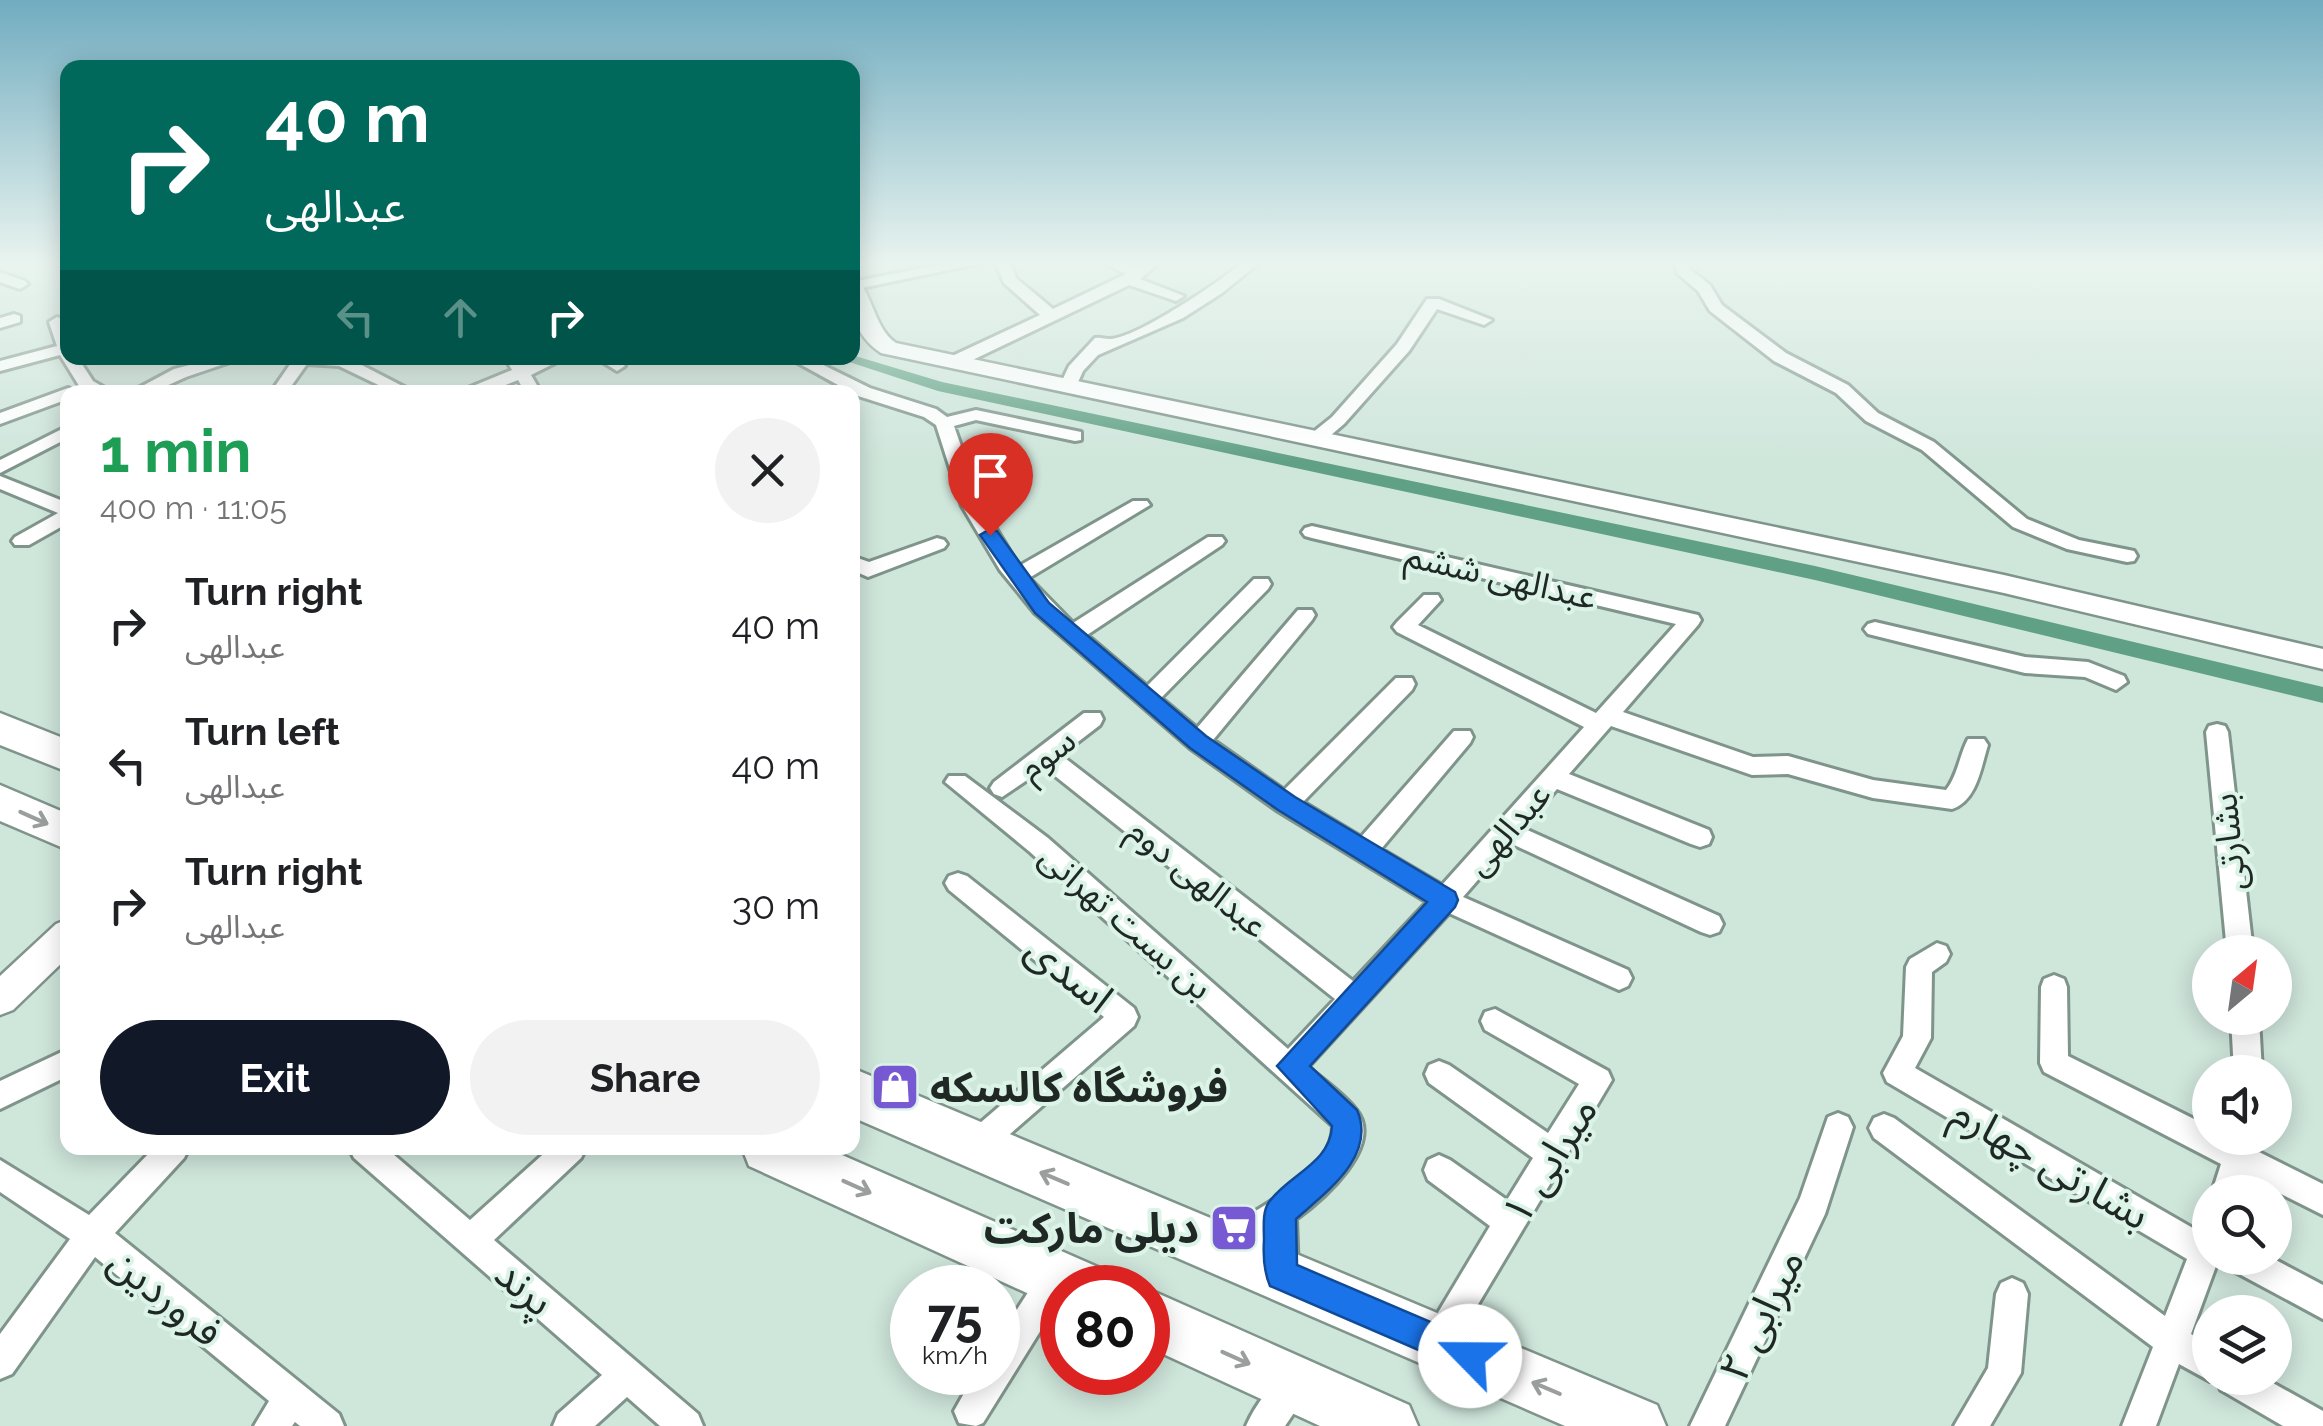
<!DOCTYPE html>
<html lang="en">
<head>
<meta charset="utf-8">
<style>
	:root { --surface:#fff; --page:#f2f2f2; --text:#202124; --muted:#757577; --accent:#111827 }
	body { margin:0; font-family:Raleway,"Noto Sans Arabic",sans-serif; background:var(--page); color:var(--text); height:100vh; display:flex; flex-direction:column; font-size:38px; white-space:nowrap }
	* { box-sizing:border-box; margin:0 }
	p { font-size:32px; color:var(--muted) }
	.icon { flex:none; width:55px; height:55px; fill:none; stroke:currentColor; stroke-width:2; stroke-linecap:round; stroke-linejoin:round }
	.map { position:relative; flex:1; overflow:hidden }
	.details { position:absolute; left:60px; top:385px; width:800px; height:770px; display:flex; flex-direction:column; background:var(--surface); border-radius:20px; box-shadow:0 5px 25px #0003 }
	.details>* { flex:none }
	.banner { position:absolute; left:60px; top:60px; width:800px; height:305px; border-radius:20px; box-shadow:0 5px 25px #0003; background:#00695c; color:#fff; overflow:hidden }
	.needle { width:65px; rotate:29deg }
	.controls { position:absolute; left:2192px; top:935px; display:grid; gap:20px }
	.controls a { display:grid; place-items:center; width:100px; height:100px; border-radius:50%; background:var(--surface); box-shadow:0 5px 25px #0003; font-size:50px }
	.speed { position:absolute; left:890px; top:1265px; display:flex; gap:20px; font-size:50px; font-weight:700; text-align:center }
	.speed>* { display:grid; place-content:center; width:130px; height:130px; border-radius:50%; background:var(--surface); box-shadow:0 5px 25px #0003; line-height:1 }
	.speed small { font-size:25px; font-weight:400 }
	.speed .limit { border:15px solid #d22; background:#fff; color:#111 }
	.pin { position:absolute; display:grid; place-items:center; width:85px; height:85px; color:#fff; margin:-102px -42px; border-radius:50% 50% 50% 0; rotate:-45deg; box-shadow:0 0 10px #0007 }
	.pin .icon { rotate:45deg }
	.me { position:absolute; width:110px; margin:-55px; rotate:293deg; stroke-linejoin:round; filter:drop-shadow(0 0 8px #0008) }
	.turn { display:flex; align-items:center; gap:35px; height:210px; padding:0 40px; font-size:45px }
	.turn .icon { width:130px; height:130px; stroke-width:2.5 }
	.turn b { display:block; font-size:70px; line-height:85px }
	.lanes { display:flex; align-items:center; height:95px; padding:0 40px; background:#0003; justify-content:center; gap:50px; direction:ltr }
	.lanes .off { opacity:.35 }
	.round { display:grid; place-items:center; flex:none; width:105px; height:105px; border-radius:52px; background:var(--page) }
	.headline { display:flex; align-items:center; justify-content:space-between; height:170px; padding:0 40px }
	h1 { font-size:60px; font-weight:700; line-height:75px; color:#1e9e55 }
	.cta { display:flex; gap:20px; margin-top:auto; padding:20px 40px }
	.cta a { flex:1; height:115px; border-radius:60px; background:var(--accent); color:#fff; font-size:40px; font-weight:700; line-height:115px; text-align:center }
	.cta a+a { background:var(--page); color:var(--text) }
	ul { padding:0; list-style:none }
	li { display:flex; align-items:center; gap:30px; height:140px; padding:0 40px }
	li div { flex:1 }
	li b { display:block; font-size:38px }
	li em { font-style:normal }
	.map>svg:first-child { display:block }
</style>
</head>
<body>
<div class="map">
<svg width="2323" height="1426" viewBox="0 0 2323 1426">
	<rect width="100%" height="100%" fill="#cfe6db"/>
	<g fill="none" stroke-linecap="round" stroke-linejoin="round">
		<path fill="#60a085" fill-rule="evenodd" d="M852,355L942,382L1815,566L2323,687V703L1815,580L938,391L837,358Z"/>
		<g stroke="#7f948a" stroke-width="6">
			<g id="street">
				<path d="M953,262H986L852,290V282Z"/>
				<path d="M995,262H1010L1016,278L1053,309L1126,274L1103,262H1124L1136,267L1143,262H1160L1140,279L1184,296L1176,301L1129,285L962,365H950V357L1040,315L1004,283Z"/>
				<path d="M1243,262H1260L1222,293L1183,318L1098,355L1083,371L1075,389L1069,390L1060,385L1069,366L1095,338C1100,337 1105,339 1110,339C1137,338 1221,281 1243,262Z"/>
				<path d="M1674,262H1689L1690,269L1710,285L1722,305L1786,353L1848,385L1878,413L1934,442L2027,519L2079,540L2134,551L2137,556L2134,561L2127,562L2067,549L2013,527L1922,450L1866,421L1836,393L1774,361L1710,311L1698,291L1678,274Z"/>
				<path d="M0,272L25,281L28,284L20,289L0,282Z"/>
				<path d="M1427,299H1439L1492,320L1484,325L1437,309L1409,351L1344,424L1324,441H1312V433L1332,417L1397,344Z"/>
				<path d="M14,314L20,316V322L0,328V318Z"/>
				<path d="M57,317L63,319L68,329V358H78L93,381L112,392L81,389L60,355L0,371V361L57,346L49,322Z"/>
				<path d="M217,358H242L186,377L153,392H131L174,369Z"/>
				<path d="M281,358H348L414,392H393L339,366L307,364L287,392H271L291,363Z"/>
				<path d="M505,358H521L525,365L544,358H565L531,375L541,392H525L518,380L488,392H466L468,388L512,370Z"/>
				<path d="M596,358H615L625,366L617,371Z"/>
				<path d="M789,358H809L870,388L936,409L947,417L976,410L1081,432V440L1075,441L976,420L954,426L982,506L1019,566L1133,501H1147L1150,505L1029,578L1073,623L1208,537H1222L1225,541L1222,545L1087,635L1147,686L1254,579H1268L1271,584L1268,589L1161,698L1197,728L1298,610H1312L1315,615L1312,620L1213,740L1284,790L1396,678H1412L1415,684L1412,690L1303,802L1361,837L1454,731H1470L1473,737L1470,743L1381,849L1442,885L1584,727L1397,632L1393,627L1397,622L1424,595H1438L1441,600L1418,625L1596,713L1676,624L1312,538L1305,536L1302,532L1305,528L1312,526L1698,615L1701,620L1698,625L1623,712L1753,757L1788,756L1873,780L1946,790C1958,775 1959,756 1968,739H1984L1988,745C1981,767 1977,801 1952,809L1873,798L1788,774L1752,775L1611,726L1569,774L1709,830L1712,837L1709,844L1700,847L1691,844L1557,789L1523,828L1719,916L1723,924L1719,932L1710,935L1701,932L1510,843L1463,897L1628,970L1632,978L1628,986L1619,990L1610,986L1449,913L1308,1067C1323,1080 1344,1094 1356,1110C1385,1146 1322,1200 1296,1219L1298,1273L1293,1284L1282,1289L1271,1284L1266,1273V1240L1225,1263L1214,1258L1209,1247C1216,1232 1230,1227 1244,1218C1275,1199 1333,1167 1333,1126L1030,852L945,782L949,776H965L1048,838L1288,1049L1335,999L1045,768L1002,797L994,794L990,788L994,782L1084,713H1100L1103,719L1100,725L1061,755L1353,981L1427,902L1278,811L1190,748L1035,613L1000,570L962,506L936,425L924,417L858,396Z"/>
				<path d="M68,388L76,392H68V399L0,424V413Z"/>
				<path d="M68,426V438L0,473V460Z"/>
				<path d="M0,476L68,503V523L29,545H15L12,541L15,537L58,513L0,489Z"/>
				<path d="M937,538L944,540L947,544L944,548L868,577L852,570V556L869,562Z"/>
				<path d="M1875,622L2025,657L2088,662L2124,676L2127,682L2116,690L2085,677L2025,673L1868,634L1864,629L1868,624Z"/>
				<path d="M2217,724L2225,726L2228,732L2253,952H2227L2206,732L2209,726Z"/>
				<path d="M958,873L967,876L1134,1008L1138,1017L1134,1026L986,1155L976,1159L966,1155L961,1145L966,1135L1104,1017L949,890L945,883L949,876Z"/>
				<path d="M1937,943L1946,946L1950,954L1946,962L1932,972L1931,1038L1915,1068L2198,1231L2210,1224V1258H2219L2191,1334L2210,1345V1378H2264L2323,1411V1426H2283L2221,1390L2216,1378L2210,1381L2179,1364L2156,1426H2122L2153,1347L1874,1138L1869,1128L1874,1118L1884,1114L1894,1118L2165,1316L2187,1259L1887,1082L1883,1073L1903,1036L1906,967L1910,959Z"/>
				<path d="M2054,975L2064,979L2067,987L2068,1056L2210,1127V1138H2258L2255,1150L2323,1184V1215L2247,1177L2242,1192H2212L2221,1164L2044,1072L2040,1063L2041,987L2044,979Z"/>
				<path d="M1495,1009L1608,1071L1612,1080L1449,1353L1437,1357L1425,1353L1421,1341L1490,1226L1428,1180L1424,1170L1428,1160L1439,1155L1450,1160L1507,1200L1533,1158L1429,1083L1425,1074L1429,1065L1439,1061L1449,1065L1548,1133L1579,1084L1485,1030L1481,1021L1485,1012Z"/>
				<path d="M2231,1018H2259L2262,1072H2234Z"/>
				<path d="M68,1049V1076L0,1109V1081Z"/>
				<path d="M1838,1113L1848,1117L1853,1127L1825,1214L1725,1426H1690L1800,1198L1828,1117Z"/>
				<path d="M154,1148H189L184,1158L115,1233L339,1414L344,1426H300L295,1422L292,1426H254L269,1401L95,1257L12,1374L0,1379V1334L70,1239L0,1192V1160L89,1215Z"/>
				<path d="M349,1148H386L470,1220L550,1148H586L581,1158L494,1240L698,1414L703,1426H660L627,1397L595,1426H553L558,1414L602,1375L354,1158Z"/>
				<path d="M2225,1258H2272L2323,1285V1319L2230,1269Z"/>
				<path d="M1056,1261L1067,1266L1072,1277L1067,1288H1062V1296L983,1423L976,1426L959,1423L954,1411L976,1372H998V1339L1045,1266Z"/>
				<path d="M2012,1278L2023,1283L2028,1294L2021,1373L1990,1426H1954L1988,1368L1996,1294L2001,1283Z"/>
				<path d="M1296,1368L1308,1373L1313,1385L1285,1426H1246C1255,1405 1275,1377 1296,1368Z"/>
			</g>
		</g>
		<g stroke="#7f948a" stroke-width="5">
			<g id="secondary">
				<path d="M852,278C872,285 872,327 896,343L2004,575L2323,649V669L2004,593L881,353C852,333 852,311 852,278Z"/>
				<path d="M68,919V957L13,1010L0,1015V976L56,924Z"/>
			</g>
		</g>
		<g stroke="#7f948a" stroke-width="5">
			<g id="highway">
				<path d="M0,713L68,740V772L0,745Z"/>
				<path d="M0,785L68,814V850L0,821Z"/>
				<path d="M852,1068L1657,1405L1666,1426H1565L852,1117Z"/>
				<path d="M742,1148H826L1100,1268L1108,1288H1062V1309L749,1166Z"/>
				<path d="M1148,1289L1409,1405L1418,1426H1320L1148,1347Z"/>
			</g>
		</g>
		<use href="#street" fill="#fff" fill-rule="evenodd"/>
		<use href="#secondary" fill="#fff" fill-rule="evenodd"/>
		<use href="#highway" fill="#fff" fill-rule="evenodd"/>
	</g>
	<defs><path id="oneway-shaft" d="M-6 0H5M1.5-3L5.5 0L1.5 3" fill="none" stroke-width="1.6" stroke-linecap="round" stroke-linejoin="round" transform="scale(2.5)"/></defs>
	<g stroke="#9a9e9c">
		<use href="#oneway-shaft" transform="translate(34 818) rotate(24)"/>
		<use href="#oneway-shaft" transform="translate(1054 1178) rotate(-157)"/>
		<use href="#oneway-shaft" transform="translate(857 1187) rotate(24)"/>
		<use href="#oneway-shaft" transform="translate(1236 1358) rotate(24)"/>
		<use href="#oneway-shaft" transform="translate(1546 1388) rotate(-157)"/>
	</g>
	<linearGradient id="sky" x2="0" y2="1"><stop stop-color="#71acc0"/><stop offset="0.57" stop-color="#e9f4ef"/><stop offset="1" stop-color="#e9f4ef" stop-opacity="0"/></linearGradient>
	<rect width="2323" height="462" fill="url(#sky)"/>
	<path fill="#1a73e8" stroke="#114b97" stroke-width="2.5" d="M990,529L997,531L1049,603L1206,736L1295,797L1455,892L1458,900L1455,907L1310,1066L1357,1110C1377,1156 1326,1192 1296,1219L1297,1265L1482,1344L1487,1356L1482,1367L1470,1372L1458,1367L1270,1286C1264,1272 1263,1256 1264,1240C1264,1228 1262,1212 1269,1202C1289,1174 1330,1164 1332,1126L1277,1066L1427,902L1278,810L1190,748L1035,613L980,535Z"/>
	<defs>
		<g id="shop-square" transform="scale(2.5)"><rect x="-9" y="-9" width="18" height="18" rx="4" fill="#7759d3" stroke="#dcf4e8"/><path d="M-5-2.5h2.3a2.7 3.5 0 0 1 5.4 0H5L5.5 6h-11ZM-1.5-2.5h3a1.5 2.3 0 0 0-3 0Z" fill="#fff"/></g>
		<g id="supermarket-square" transform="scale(2.5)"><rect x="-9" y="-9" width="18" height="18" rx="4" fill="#7759d3" stroke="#dcf4e8"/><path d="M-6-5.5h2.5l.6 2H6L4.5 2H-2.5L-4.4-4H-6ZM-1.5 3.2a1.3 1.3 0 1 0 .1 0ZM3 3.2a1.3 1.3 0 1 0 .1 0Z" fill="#fff"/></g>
	</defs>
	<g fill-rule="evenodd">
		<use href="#shop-square" x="895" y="1087"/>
		<use href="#supermarket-square" x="1234" y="1228"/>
	</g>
	<g text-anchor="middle" stroke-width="8" stroke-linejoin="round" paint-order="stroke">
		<g font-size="35" fill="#1f2824" stroke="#dcf4e8">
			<text transform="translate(1501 576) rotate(13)" y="12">عبدالهی ششم</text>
			<text transform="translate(1047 754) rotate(-37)" y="12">سوم</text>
			<text transform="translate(1508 829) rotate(-49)" y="12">عبدالهی</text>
			<text transform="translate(2229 842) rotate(-96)" y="12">بشارتی</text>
			<text transform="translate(1198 878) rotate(39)" y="12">عبدالهی دوم</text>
			<text transform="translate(1126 922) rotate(41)" y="12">بن بست تهرانی</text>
		</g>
		<g font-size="42" fill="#1f2824" stroke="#dcf4e8">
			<text transform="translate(1070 973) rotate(39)" y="15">اسدی</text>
			<text transform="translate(1549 1160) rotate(-58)" y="15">میرابی ۱</text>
			<text transform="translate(2051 1163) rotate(30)" y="15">بشارتی چهارم</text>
			<text transform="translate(525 1287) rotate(41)" y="15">پرند</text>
			<text transform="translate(166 1296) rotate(39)" y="15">فروردین</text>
			<text transform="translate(1761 1315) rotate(-64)" y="15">میرابی ۲</text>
		</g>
		<g font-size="42" font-weight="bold" fill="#1f2824" stroke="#dcf4e8" text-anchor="start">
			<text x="930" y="1102">فروشگاه کالسکه</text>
			<text x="1199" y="1243" text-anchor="end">دیلی مارکت</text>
		</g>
	</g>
</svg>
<div class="controls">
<a><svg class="needle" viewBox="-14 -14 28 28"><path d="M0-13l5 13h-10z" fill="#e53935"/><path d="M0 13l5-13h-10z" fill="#757577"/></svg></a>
<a><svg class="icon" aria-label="sound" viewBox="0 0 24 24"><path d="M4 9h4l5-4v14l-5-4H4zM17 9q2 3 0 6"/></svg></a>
<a><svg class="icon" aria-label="search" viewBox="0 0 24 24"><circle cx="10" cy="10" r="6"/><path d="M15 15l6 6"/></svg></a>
<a><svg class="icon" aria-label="layers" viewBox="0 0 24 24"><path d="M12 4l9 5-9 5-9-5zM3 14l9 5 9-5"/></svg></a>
</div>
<div class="speed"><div>75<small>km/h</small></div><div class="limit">80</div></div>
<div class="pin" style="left:990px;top:535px;background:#d93025"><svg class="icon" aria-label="arrive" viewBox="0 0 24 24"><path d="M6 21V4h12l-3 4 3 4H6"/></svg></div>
<svg class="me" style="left:1470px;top:1356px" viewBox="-20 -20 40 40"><circle r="19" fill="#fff"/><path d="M0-13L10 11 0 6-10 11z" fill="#1a73e8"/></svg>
<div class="banner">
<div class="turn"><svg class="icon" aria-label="right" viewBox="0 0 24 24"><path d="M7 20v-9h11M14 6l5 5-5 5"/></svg><div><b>40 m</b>عبدالهی</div></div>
<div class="lanes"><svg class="icon off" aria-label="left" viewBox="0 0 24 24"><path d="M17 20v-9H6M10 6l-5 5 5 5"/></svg><svg class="icon off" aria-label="ahead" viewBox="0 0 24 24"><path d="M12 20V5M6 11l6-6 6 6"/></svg><svg class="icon" aria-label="right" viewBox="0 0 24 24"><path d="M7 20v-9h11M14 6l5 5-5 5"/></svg></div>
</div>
<section class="details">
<div class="headline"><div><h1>1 min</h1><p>400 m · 11:05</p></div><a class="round"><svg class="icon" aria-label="close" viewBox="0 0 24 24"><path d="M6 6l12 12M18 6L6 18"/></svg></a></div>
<ul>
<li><svg class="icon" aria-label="right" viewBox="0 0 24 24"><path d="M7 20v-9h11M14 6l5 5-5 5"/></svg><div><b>Turn right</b><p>عبدالهی</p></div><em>40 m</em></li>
<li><svg class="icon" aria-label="left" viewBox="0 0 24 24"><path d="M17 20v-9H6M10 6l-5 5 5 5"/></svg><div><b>Turn left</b><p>عبدالهی</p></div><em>40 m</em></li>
<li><svg class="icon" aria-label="right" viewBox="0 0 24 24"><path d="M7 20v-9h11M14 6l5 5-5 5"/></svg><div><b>Turn right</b><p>عبدالهی</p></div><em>30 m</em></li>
</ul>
<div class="cta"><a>Exit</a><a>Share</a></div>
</section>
</div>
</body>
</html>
